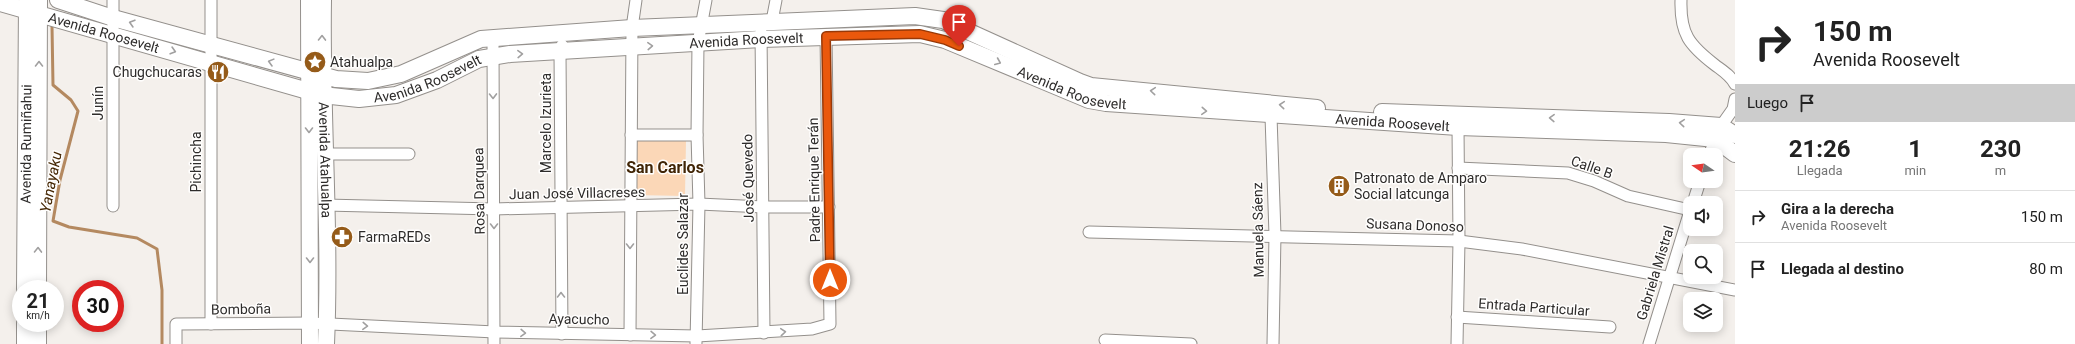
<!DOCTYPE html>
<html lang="es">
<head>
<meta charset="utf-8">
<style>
	:root { --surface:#fff; --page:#f2f2f2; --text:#222; --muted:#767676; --line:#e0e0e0 }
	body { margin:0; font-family:Roboto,sans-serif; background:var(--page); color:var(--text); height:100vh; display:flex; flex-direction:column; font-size:15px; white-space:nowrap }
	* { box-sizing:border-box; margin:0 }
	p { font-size:13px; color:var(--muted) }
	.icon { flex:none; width:22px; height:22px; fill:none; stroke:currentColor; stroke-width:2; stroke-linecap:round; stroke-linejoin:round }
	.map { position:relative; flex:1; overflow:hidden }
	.details { display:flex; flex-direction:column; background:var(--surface); width:340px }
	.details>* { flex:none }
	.hud { background:#fff; color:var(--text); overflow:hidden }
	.needle { width:26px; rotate:283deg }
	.fabs { position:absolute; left:1683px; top:148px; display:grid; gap:8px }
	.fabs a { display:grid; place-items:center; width:40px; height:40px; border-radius:8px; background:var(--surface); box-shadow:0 2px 10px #0003; font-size:20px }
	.speed { position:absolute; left:12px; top:280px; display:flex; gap:8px; font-size:20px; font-weight:700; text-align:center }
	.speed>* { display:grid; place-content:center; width:52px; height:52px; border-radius:50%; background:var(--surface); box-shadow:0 2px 10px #0003; line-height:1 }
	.speed small { font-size:10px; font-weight:400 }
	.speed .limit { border:6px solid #d22; background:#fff; color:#111 }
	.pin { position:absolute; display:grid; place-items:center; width:34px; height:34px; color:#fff; margin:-41px -17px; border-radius:50% 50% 50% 0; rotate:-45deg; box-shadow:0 0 4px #0007 }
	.pin .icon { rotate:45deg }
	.me { position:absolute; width:44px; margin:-22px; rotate:0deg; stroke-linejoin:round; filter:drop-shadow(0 0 3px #0008) }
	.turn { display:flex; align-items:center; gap:14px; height:84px; padding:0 12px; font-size:18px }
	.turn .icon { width:52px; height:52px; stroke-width:2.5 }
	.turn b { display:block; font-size:28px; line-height:34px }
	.then { display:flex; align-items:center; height:38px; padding:0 12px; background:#0003; gap:8px; font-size:15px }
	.eta { display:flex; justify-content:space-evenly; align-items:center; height:68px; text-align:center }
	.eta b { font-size:24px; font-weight:700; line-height:28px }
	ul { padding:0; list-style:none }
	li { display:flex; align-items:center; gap:12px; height:52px; padding:0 12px; border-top:1px solid var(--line) }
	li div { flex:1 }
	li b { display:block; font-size:15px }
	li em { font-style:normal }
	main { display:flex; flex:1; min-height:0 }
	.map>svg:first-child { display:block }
</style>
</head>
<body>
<main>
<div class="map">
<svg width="1735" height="344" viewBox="0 0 1735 344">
	<rect width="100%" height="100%" fill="#f4f0ec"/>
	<path fill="#fbd7b7" d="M635,140L686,141L685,196L634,195Z"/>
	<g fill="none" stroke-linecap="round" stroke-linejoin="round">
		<path stroke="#b48960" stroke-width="3" d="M52,26L53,85L71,100L78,111L60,180L53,221L69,227L137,238L157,249L162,290V344"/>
		<g stroke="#94908c" stroke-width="13">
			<g id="street">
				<path d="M113,0V206"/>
				<path d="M211,0V324"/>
				<path d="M1681,0C1680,34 1689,45 1715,65C1723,71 1730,75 1735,84"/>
				<path d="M772,21L776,0"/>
				<path d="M761,32L764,333"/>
				<path d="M493,38L494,344"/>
				<path d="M1271,116L1275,235L1273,344"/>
				<path d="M631,135H697"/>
				<path d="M324,154H409"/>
				<path d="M1709,155L1721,126L1733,109L1735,99"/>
				<path d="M1458,168L1568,173L1594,181L1628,196L1690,210"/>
				<path d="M1693,203L1700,181"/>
				<path d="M325,205L494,209L699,204L764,207H829"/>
				<path d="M1089,232L1459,241L1522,249L1735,290"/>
				<path d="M1457,317L1610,327"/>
				<path d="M562,334L560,52L562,45"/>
				<path d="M630,335L632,28L636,0"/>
				<path d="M1105,340L1191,344"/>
				<path d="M696,343L699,204L697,135L698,43L706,0"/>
				<path d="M176,344V324L310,323L495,332L697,336L812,329L830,324L826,36"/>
				<path d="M1457,344L1459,241L1458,127"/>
				<path d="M1649,344L1690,211"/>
			</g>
		</g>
		<g stroke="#94908c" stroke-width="18">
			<g id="secondary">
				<path d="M58,0L113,18L336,79L368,81L401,74L481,39L632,28L915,16L943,20L1080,82L1091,86L1317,108"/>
				<path d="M309,0L310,344"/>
				<path id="s1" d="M323,0C321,115 331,230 326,344"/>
				<path id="s2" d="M0,3L322,95L359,99L396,95L437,80L479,59L510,54L761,39L920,34L945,40L1089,100L1106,103L1458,127L1666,134L1715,139L1735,154"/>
				<path d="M1382,112L1669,122L1721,126L1735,135"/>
				<path id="s3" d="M25,289L27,2"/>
				<path d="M38,289L39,0"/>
				<path d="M25,344V323"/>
				<path d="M38,344V323"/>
			</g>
		</g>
		<use href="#street" stroke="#fff" stroke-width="11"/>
		<use href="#secondary" stroke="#fff" stroke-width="16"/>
	</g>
	<defs><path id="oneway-chevron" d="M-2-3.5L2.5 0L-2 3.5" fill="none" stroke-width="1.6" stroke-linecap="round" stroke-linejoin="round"/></defs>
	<g stroke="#a1a0a0">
		<use href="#oneway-chevron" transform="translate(132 23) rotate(-164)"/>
		<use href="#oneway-chevron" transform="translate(322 38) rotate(-89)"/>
		<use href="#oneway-chevron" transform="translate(650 46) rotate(-3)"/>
		<use href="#oneway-chevron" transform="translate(173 51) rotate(16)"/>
		<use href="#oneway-chevron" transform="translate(520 54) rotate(-2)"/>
		<use href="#oneway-chevron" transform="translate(271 62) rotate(-165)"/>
		<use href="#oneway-chevron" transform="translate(998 62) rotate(23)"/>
		<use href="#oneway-chevron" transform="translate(39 64) rotate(-90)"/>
		<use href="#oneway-chevron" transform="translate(1153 91) rotate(-175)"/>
		<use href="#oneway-chevron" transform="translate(493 96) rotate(89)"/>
		<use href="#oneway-chevron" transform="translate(1282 105) rotate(-175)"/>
		<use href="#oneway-chevron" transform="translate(1204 111) rotate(4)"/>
		<use href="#oneway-chevron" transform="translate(1552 118) rotate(-178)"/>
		<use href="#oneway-chevron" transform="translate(1682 123) rotate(-175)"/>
		<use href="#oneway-chevron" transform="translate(309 130) rotate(90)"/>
		<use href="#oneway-chevron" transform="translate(494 226) rotate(90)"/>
		<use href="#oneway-chevron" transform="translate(630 246) rotate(90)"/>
		<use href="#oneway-chevron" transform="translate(38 250) rotate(-89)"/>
		<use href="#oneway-chevron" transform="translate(310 260) rotate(90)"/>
		<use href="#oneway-chevron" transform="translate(561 295) rotate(-90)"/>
		<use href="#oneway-chevron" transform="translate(365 326) rotate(3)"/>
		<use href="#oneway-chevron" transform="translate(783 332) rotate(-5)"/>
		<use href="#oneway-chevron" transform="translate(523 333) rotate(2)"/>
		<use href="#oneway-chevron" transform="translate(653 335) rotate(1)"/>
	</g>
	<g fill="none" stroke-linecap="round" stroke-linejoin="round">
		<g stroke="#983908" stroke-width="10">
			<path id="route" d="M830,280L826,36L920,34L945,40L959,46"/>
		</g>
		<use href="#route" stroke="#ea580c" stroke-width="7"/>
	</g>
	<defs>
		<g id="sight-disc" transform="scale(1.15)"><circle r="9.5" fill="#955b19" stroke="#fffefd"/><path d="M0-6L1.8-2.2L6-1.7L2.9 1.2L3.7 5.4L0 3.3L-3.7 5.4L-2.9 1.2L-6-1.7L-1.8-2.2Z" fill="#fff"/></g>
		<g id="restaurant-disc" transform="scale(1.15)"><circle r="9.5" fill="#955b19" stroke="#fffefd"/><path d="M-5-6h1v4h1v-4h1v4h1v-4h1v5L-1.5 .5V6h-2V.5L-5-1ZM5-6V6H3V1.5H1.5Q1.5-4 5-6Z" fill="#fff"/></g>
		<g id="building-disc" transform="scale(1.15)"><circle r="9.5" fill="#955b19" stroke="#fffefd"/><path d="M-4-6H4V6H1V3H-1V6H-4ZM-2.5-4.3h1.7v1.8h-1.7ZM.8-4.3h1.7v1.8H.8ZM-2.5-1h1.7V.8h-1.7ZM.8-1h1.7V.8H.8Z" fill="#fff"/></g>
		<g id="pharmacy-disc" transform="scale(1.15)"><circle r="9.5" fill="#955b19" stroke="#fffefd"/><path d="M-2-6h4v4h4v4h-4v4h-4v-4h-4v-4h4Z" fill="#fff"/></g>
	</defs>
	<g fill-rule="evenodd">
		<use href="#sight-disc" x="315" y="62"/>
		<use href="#restaurant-disc" x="218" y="72"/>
		<use href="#building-disc" x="1339" y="186"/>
		<use href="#pharmacy-disc" x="342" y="237"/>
	</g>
	<g text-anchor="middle" stroke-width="3" stroke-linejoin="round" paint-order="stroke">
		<g font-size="14" fill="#2e2c2b" stroke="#fffefd">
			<text dy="5" stroke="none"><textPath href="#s2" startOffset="108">Avenida Roosevelt</textPath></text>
			<text dy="5" stroke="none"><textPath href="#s2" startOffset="768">Avenida Roosevelt</textPath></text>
			<text dy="5" stroke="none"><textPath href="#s2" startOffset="444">Avenida Roosevelt</textPath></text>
			<text dy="5" stroke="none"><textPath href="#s2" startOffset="1104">Avenida Roosevelt</textPath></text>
			<text transform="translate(98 103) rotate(-90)" y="5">Junín</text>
			<text transform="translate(546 123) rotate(-90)" y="5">Marcelo Izurieta</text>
			<text dy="5" stroke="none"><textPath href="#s2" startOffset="1428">Avenida Roosevelt</textPath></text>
			<text dy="5" stroke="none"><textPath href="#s3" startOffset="145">Avenida Rumiñahui</textPath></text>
			<text dy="5" stroke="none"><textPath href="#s1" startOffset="160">Avenida Atahualpa</textPath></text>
			<text transform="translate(196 162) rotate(-90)" y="5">Pichincha</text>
			<text transform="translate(1592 167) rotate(19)" y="5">Calle B</text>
			<text transform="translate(748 178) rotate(-91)" y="5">José Quevedo</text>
			<text transform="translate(814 180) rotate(-91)" y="5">Padre Enrique Terán</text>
			<text transform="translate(479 191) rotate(-91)" y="5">Rosa Darquea</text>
			<text transform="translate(577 193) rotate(-1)" y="5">Juan José Villacreses</text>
			<text transform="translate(1415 225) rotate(2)" y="5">Susana Donoso</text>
			<text transform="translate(1258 230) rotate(-91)" y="5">Manuela Sáenz</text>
			<text transform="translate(683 244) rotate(-90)" y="5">Euclides Salazar</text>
			<text transform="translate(1655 273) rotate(-73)" y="5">Gabriela Mistral</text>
			<text transform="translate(1534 307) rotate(4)" y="5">Entrada Particular</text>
			<text transform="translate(241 309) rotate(-1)" y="5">Bomboña</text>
			<text transform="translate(579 319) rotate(1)" y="5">Ayacucho</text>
		</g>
		<g font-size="14" fill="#2e2c2b" stroke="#fffefd" text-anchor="start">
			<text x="330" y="67">Atahualpa</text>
			<text x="202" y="77" text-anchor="end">Chugchucaras</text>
			<text x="1354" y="183">Patronato de Amparo<tspan x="1354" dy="16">Social latcunga</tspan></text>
			<text x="358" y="242">FarmaREDs</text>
		</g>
		<g font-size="15" font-style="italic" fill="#452704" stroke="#fffefd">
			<text transform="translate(51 182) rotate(-79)" y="5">Yanayaku</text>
		</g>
		<g font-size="16" font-weight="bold" fill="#412506" stroke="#fffefd">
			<text x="665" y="173">San Carlos</text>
		</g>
	</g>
</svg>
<div class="fabs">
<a><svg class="needle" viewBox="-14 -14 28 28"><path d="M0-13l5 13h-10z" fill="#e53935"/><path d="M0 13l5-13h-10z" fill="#767676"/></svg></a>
<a><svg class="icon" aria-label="sound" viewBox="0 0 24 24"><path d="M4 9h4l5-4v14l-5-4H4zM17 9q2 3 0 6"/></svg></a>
<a><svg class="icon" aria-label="search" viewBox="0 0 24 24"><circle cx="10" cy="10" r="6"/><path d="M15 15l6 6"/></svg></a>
<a><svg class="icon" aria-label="layers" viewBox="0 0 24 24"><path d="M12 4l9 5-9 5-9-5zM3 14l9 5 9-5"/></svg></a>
</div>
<div class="speed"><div>21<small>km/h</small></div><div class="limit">30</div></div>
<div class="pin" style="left:959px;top:46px;background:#d93025"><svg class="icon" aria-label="arrive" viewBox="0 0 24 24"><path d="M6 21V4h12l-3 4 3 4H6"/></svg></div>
<svg class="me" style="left:830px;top:280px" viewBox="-20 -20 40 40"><circle r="17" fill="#ea580c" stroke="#fff" stroke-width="3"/><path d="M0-11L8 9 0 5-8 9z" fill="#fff"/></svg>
</div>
<section class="details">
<div class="hud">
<div class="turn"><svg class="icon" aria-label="right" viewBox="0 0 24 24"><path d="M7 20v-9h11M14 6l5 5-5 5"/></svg><div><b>150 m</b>Avenida Roosevelt</div></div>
<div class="then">Luego<svg class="icon" aria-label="arrive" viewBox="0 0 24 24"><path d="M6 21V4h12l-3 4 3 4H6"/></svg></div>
</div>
<div class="eta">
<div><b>21:26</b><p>Llegada</p></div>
<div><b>1</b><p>min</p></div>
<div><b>230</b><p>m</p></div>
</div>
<ul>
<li><svg class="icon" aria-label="right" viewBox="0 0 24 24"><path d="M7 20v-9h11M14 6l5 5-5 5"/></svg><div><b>Gira a la derecha</b><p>Avenida Roosevelt</p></div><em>150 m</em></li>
<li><svg class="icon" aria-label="arrive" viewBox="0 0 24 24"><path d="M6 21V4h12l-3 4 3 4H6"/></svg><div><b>Llegada al destino</b></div><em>80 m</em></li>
</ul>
</section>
</main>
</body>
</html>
